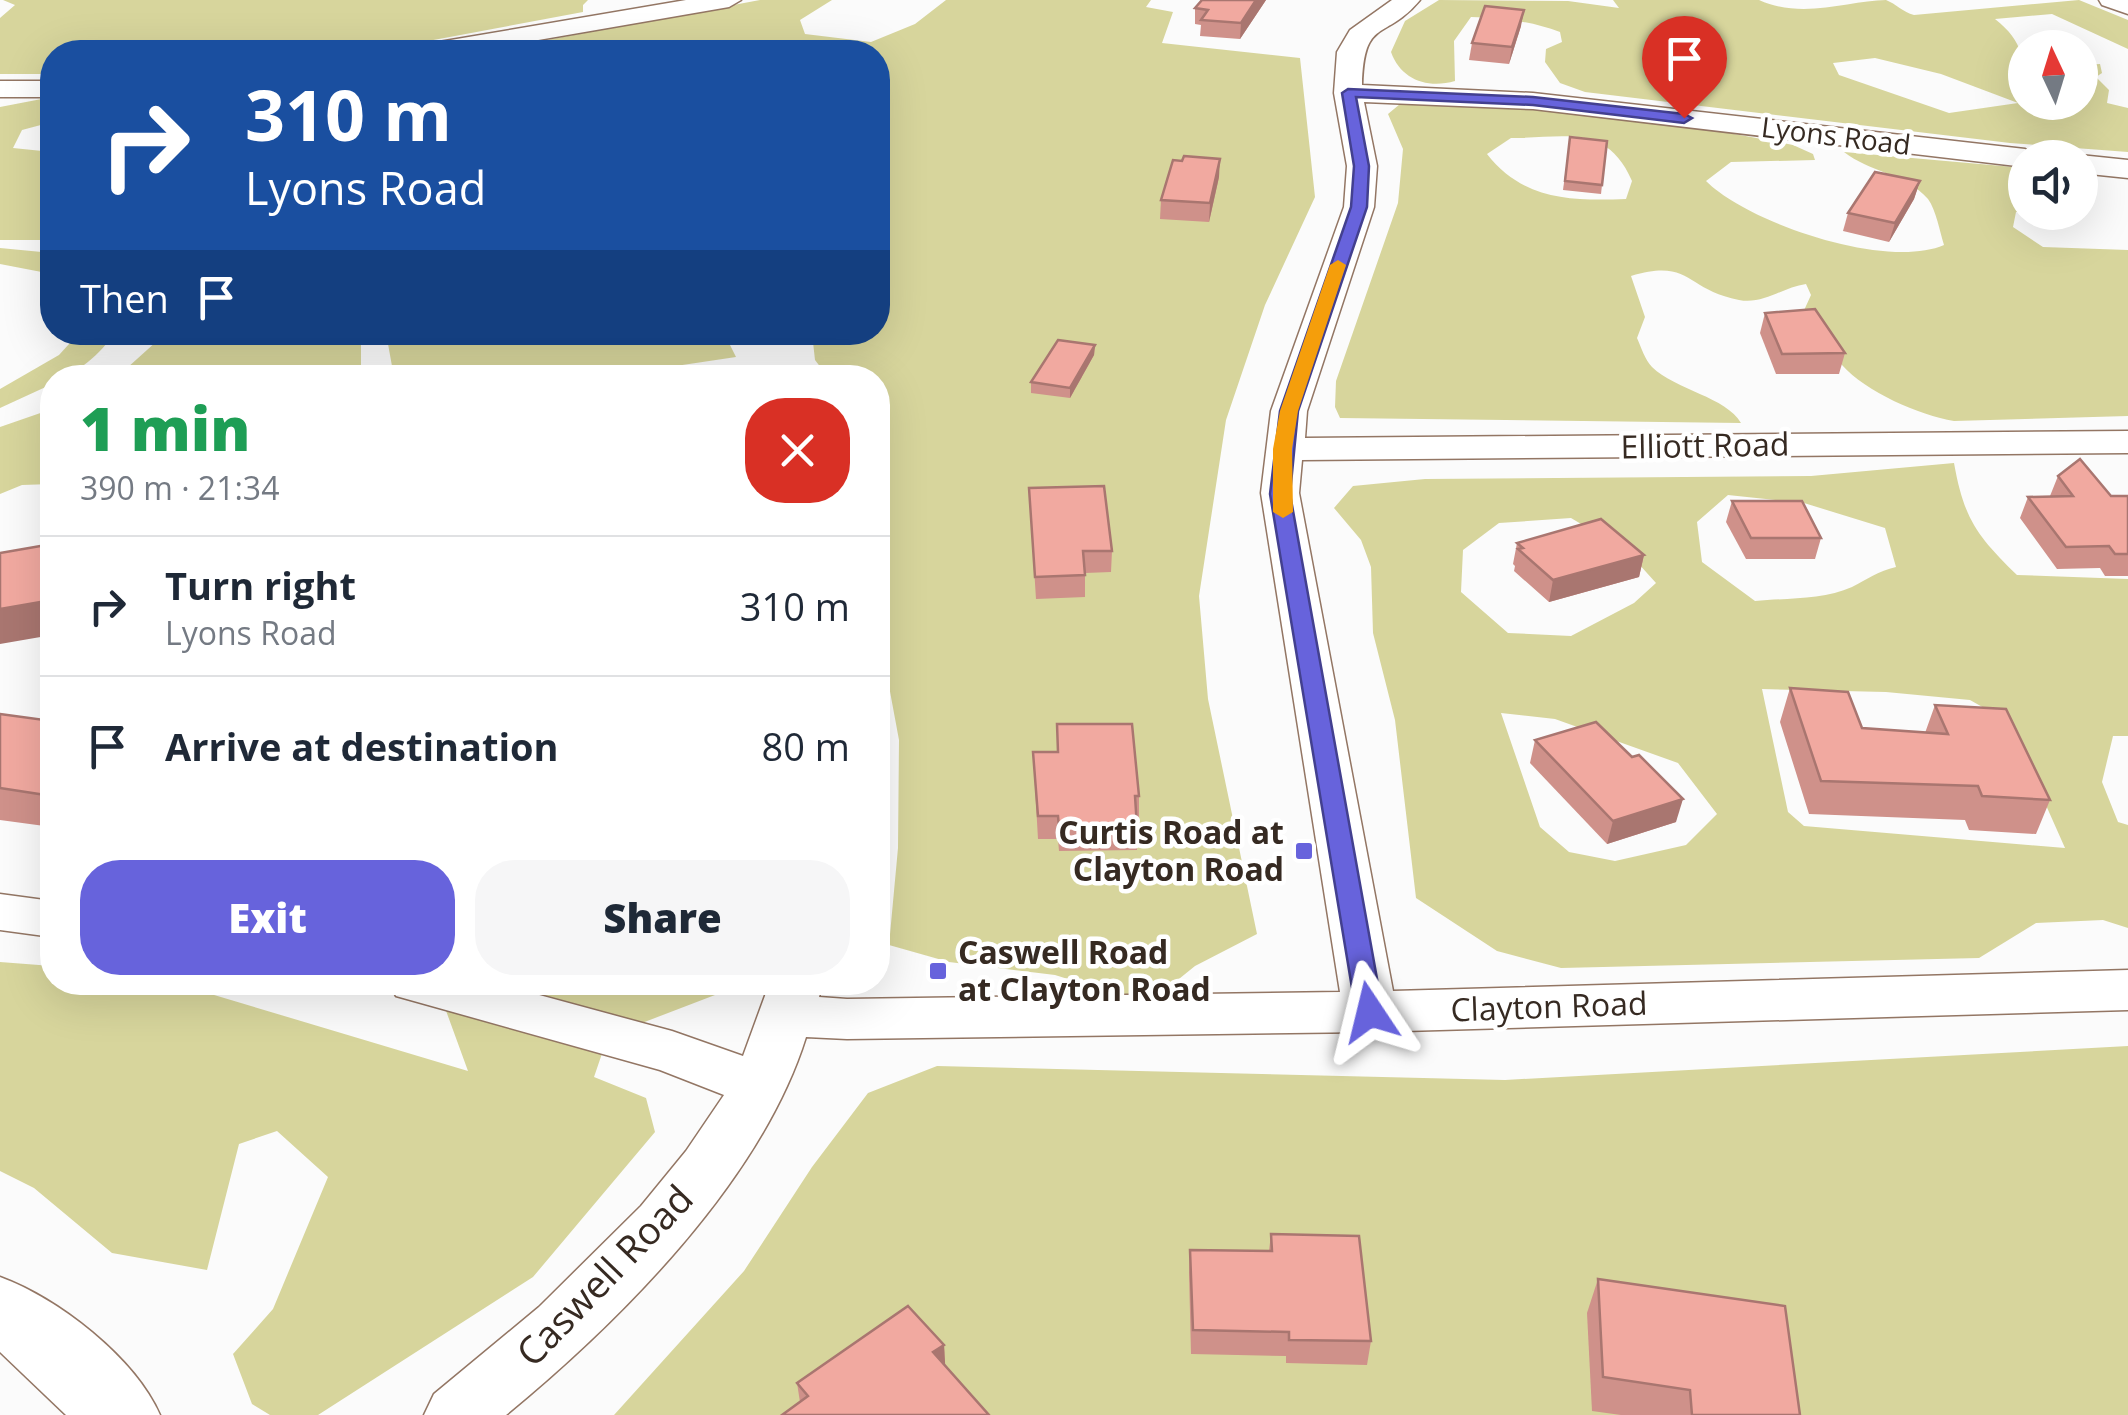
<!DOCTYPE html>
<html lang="en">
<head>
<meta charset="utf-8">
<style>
	:root { --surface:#fff; --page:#f6f6f7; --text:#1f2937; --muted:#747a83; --line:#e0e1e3; --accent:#6763dc }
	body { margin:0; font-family:"Open Sans",sans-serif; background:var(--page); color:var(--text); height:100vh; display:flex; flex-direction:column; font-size:38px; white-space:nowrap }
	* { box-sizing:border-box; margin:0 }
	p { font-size:32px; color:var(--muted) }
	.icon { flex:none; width:55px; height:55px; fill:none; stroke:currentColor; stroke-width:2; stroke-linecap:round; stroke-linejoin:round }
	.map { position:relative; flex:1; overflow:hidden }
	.sheet { position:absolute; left:40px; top:365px; width:850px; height:630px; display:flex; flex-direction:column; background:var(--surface); border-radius:40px; box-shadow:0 10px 40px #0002 }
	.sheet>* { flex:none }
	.top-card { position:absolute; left:40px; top:40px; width:850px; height:305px; border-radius:40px; box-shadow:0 10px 40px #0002; background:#1a4fa0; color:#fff; overflow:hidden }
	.needle { width:65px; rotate:356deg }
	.fabs { position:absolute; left:2008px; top:30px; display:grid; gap:20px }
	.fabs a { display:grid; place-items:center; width:90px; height:90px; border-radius:50%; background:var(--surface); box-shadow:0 10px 40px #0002; font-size:50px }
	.pin { position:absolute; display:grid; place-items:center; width:85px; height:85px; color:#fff; margin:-102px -42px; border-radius:50% 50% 50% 0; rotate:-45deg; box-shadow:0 0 10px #0007 }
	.pin .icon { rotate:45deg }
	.me { position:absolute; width:110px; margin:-55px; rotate:350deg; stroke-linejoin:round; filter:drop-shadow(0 0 8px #0008) }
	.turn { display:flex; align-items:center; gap:35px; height:210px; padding:0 40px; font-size:45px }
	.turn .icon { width:130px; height:130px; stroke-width:2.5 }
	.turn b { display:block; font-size:70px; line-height:85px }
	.then { display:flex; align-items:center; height:95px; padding:0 40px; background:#0003; gap:20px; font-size:38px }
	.round { display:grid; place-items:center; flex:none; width:105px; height:105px; border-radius:40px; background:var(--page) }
	.headline { display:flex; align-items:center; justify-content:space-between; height:170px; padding:0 40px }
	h1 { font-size:60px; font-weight:800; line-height:75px; color:#1e9e55 }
	.action { display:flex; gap:20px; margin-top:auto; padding:20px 40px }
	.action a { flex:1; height:115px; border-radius:40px; background:var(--accent); color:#fff; font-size:40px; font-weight:800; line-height:115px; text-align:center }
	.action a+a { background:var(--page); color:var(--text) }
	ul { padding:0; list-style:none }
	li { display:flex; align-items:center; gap:30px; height:140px; padding:0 40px; border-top:2px solid var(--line) }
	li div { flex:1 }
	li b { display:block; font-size:38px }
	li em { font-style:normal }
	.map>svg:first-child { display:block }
</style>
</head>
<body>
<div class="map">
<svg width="2128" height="1415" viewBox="0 0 2128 1415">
	<rect width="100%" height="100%" fill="#fbfbfb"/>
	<g fill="#d7d59c" fill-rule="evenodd">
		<path d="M3,0H588L583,5V12L369,52H52V74H0V18L15,5Z"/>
		<path d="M760,0H832L800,20L805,34L871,42L915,24L946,0H1151L1146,7L1173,12L1162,43L1300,58L1315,197L1265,305L1226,420L1199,596L1208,699L1257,934L1195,966L1148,1004L1055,975L949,962L889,945L898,848L899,740L878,627V378L828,377L815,360L812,333L878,332V52H482Z"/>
		<path d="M1439,0L1568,1L1619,8L1613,0H1759C1803,20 1851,0 1886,0C1896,4 1903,12 1914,15L2079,0L2128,20V49L2052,14L1995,19C2026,43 2025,65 2025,102H2080V65L2100,64L2102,73L2096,77L2109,90L2107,103L2128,108V152L2010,143L1585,92L1560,83L1545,62L1546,49L1562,42L1560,32C1531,21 1503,18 1471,17L1454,41L1455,81C1428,89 1401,80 1391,52L1405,21ZM1875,58L1941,74L2018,103L1949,113L1839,75L1833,63Z"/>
		<path d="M52,97V122L22,130L13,148L52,152V240H0V107Z"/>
		<path d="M1400,104C1531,104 1664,119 1793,145L1813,154L1815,160L1731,162L1706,181C1748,223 1886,270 1944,245C1940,232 1936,210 1928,199C1906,174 1869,172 1844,152L2025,168V212H2016L2013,227L2043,247L2128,250V416L1954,421C1919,415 1866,392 1842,365C1828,349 1817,332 1801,317L1811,295L1806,284C1783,287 1763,305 1739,300C1685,290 1692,258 1631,276L1645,317L1637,338C1641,347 1645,360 1652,367C1676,390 1726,397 1741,423L1340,418L1335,407L1336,381L1398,203L1403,149L1388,114ZM1511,138C1565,138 1607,123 1632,181L1626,199C1571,201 1523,200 1487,154Z"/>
		<path d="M0,248L52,253V274L0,264Z"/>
		<path d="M80,332L115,333C102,351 76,378 52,378L50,385L0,408V389L59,355Z"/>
		<path d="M167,332L361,333V368L353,378L117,377Z"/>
		<path d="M386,333H724L736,357L602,377H394Z"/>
		<path d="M52,409V484L22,485L0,494V427Z"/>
		<path d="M1954,463C1964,519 1977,536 2017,575L2128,579V736H2113L2102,782L2118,822L2128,825V928L2103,920L2036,923L1979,958L1561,968L1497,951L1416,898L1395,720L1373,633L1371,567L1361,540L1334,508L1353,486L1425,479L1811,476ZM1728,495L1804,503L1885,528L1896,567C1878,571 1868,579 1852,587C1823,600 1785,598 1755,601L1702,562L1697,522ZM1571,518L1628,552L1656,583L1634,603L1571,636L1508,633L1461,592L1463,550L1499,523ZM1762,689L1886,692L1970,700L2009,722L2065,848L1804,826L1788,812ZM1501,713L1555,719L1678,763L1717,814L1686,845L1615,861L1569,852L1540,827Z"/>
		<path d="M0,962L52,966V982L174,983L468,1071L441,997L449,983H717L715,995L608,1036L594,1077L646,1098L655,1132L533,1277L318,1415H270L252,1404L233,1354L273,1309L328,1177L277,1131L239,1144L207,1270L112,1253L34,1188L0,1171Z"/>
		<path d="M2128,1046V1415H614L744,1271L812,1167L868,1093L937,1066L1505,1080Z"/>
	</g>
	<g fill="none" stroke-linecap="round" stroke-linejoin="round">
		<g stroke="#937664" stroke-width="3">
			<g id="minor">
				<path d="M686,0H741L729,7L469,52H414L427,44Z"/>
				<path d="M1392,0H1420C1385,42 1364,16 1362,85L1533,93L2025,149L2039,158H2025V167L1533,109L1364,102L1377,166L1374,207L1307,411L1305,438L2128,431V453L1302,460L1299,493L1393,991L2128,970V1010L1370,1032L847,1039L806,1037C761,1181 620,1321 506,1415H424L434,1394L539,1307L641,1206L686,1151L724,1095L660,1070L396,996L389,982H491L672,1031L743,1056L770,982H823L819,997L847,999L1340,992L1261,493L1271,411L1344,207L1347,166L1334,93L1337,52L1350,30Z"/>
				<path d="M2099,0H2128V14L2102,5Z"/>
				<rect x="0" y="81" width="52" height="16"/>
				<path d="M2080,155L2128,160V178L2080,173V158H2071Z"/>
				<path d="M0,894L52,901V937L0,930Z"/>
			</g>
		</g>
		<g stroke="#937664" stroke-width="3">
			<path id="major" d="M0,1277C59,1299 134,1357 160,1415H66L0,1352Z"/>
		</g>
		<use href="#minor" fill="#fff" fill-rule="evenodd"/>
		<use href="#major" fill="#fff" fill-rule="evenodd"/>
	</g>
	<g fill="#cf918a">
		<path d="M1202,0H1266L1240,39L1200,36L1201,25L1195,24V8Z"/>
		<path d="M1521,26L1509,64L1469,60L1472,43Z"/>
		<path d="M1570,137L1602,185L1601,194L1563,190Z"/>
		<path d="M1219,177L1209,222L1160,219L1161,200Z"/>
		<path d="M1920,181L1914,199L1889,242L1843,231L1848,213Z"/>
		<path d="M1765,313L1845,353L1839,374H1776L1760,333Z"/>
		<path d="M1095,345L1094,355L1070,398L1031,393V382Z"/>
		<path d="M2058,476L2111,496H2128V576H2105L2100,568L2057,569L2020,518L2028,497L2050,496Z"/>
		<path d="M1029,488L1112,551L1111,572L1085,573V597L1036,599Z"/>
		<path d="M1732,501L1821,538L1815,559H1746L1726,522Z"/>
		<path d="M1517,543L1644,555L1639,577L1549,602L1514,571L1515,566L1513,564Z"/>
		<path d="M1790,688L1862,728L1925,733L1935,705L2050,800L2036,834L1969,830L1965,820L1809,814L1780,722Z"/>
		<path d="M0,714L52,721V827L0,820Z"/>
		<path d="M1535,740L1632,757L1676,822L1607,844L1530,763Z"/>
		<path d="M1033,752L1139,796V819H1137V850L1059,851L1058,839H1038Z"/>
		<path d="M1271,1234L1371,1341L1367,1365L1286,1363V1356L1191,1354L1189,1273L1190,1250L1269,1251Z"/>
		<path d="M1598,1279L1800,1415H1621L1592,1411L1587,1313Z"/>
		<path d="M944,1345L945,1366L800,1402L797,1383Z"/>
	</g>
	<g fill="#a97670">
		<path d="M1256,0H1266L1240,39L1241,23Z"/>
		<path d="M1524,10L1521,26L1509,64L1512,47Z"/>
		<path d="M1220,159L1219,177L1209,222L1210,203Z"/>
		<path d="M1920,181L1914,199L1889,242L1895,223Z"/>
		<path d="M1095,345L1094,355L1070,398V388Z"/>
		<path d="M1644,555L1639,577L1549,602L1553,580Z"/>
		<path d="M52,600V635L0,644V609Z"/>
		<path d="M1683,799L1676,822L1607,844L1613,821Z"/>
		<path d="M944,1345L946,1379L933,1352Z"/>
	</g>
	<g fill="#f1a9a0" stroke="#a97670" stroke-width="2.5">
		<path d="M1202,0H1256L1241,23L1201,20L1208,10L1195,8Z"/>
		<path d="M1485,6L1524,10L1512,47L1472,43Z"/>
		<path d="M1570,137L1607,141L1602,185L1565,181Z"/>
		<path d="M1184,156L1220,159L1210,203L1161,200L1173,160L1182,161Z"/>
		<path d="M1875,172L1920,181L1895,223L1848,213Z"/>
		<path d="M1815,309L1845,353L1782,354L1765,313Z"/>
		<path d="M1058,340L1095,345L1070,388L1031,382Z"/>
		<path d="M2080,459L2111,496H2128V554H2115L2109,546L2066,547L2028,497L2073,496L2058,476Z"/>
		<path d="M1104,486L1112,551H1083L1085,575L1035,577L1029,488Z"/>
		<path d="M1732,501H1802L1821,538H1751Z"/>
		<path d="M1601,519L1644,555L1553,580L1518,549L1523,548L1517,543Z"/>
		<path d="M52,544V600L0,609V553Z"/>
		<path d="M1790,688L1848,692L1862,728L1948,734L1935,705L2006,709L2050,800L1982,796L1978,786L1821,781Z"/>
		<path d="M0,714L52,721V796L0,788Z"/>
		<path d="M1596,722L1632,757L1639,755L1683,799L1613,821L1535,740Z"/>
		<path d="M1057,724H1132L1139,796H1135L1137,827L1059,828L1058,816H1038L1033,752H1058Z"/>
		<path d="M1271,1234L1359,1236L1371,1341L1289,1340V1332L1193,1330L1190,1250L1272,1251Z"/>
		<path d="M1598,1279L1785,1306L1800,1415H1692L1690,1390L1603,1377Z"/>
		<path d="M908,1306L944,1345L933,1352L989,1415H782L808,1396L797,1383Z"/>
	</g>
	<path fill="#6763dc" stroke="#43408f" stroke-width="2.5" d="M1348,89L1533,97L1684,114L1692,118L1684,123L1533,105L1356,97L1369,166L1367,207L1298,411L1290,494L1383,1012L1379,1020L1370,1023L1360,1020L1356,1012L1270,494L1280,411L1351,207L1354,166L1342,93Z"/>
	<path fill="#f59e0b" d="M1338,260L1346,265L1298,411L1292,449L1293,512L1283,518L1273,512V449L1280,411L1330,265Z"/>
	<g fill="#6763dc" stroke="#fff" stroke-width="4">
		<rect x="1294" y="841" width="20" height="20" rx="5"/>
		<rect x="928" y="961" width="20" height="20" rx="5"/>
	</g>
	<g text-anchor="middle" stroke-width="9" stroke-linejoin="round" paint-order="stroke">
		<g font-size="28" fill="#362a22" stroke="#fff">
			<text transform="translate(1836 136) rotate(7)" y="10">Lyons Road</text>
		</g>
		<g font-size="32" fill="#362a22" stroke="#fff">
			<text transform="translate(1705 446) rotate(-1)" y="11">Elliott Road</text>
			<text transform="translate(1549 1007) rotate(-2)" y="11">Clayton Road</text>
		</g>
		<g font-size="32" font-weight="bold" fill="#362a22" stroke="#fff" text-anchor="end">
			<text x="1284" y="844">Curtis Road at<tspan x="1284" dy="37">Clayton Road</tspan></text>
			<text x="958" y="964" text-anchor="start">Caswell Road<tspan x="958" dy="37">at Clayton Road</tspan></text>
		</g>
		<g font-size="38" fill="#362a22" stroke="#fff">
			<text transform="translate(605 1276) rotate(-46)" y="13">Caswell Road</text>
		</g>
	</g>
</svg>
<div class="fabs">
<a><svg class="needle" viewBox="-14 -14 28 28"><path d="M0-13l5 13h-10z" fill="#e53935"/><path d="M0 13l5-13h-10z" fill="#747a83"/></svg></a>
<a><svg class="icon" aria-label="sound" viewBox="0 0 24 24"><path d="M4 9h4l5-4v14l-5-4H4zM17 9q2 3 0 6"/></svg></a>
</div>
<div class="pin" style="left:1684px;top:118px;background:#d93025"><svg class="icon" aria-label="arrive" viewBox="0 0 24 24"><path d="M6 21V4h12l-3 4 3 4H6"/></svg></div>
<svg class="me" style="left:1370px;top:1012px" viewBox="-20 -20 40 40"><path d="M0-17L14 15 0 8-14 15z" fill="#6763dc" stroke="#fff" stroke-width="4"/></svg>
<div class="top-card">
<div class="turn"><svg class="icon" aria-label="right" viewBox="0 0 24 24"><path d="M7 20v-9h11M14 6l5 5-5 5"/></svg><div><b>310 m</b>Lyons Road</div></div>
<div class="then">Then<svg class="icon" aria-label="arrive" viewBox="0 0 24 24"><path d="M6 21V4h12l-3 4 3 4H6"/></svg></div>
</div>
<section class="sheet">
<div class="headline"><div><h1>1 min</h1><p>390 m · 21:34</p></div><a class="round" style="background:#d93025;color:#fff"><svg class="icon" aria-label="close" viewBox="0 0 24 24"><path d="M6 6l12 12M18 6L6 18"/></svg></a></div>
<ul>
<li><svg class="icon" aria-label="right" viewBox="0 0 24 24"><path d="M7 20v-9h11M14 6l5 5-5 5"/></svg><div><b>Turn right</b><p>Lyons Road</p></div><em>310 m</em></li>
<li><svg class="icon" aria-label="arrive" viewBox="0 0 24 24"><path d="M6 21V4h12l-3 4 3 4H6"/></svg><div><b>Arrive at destination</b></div><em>80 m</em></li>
</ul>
<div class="action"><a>Exit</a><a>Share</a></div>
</section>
</div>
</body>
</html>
